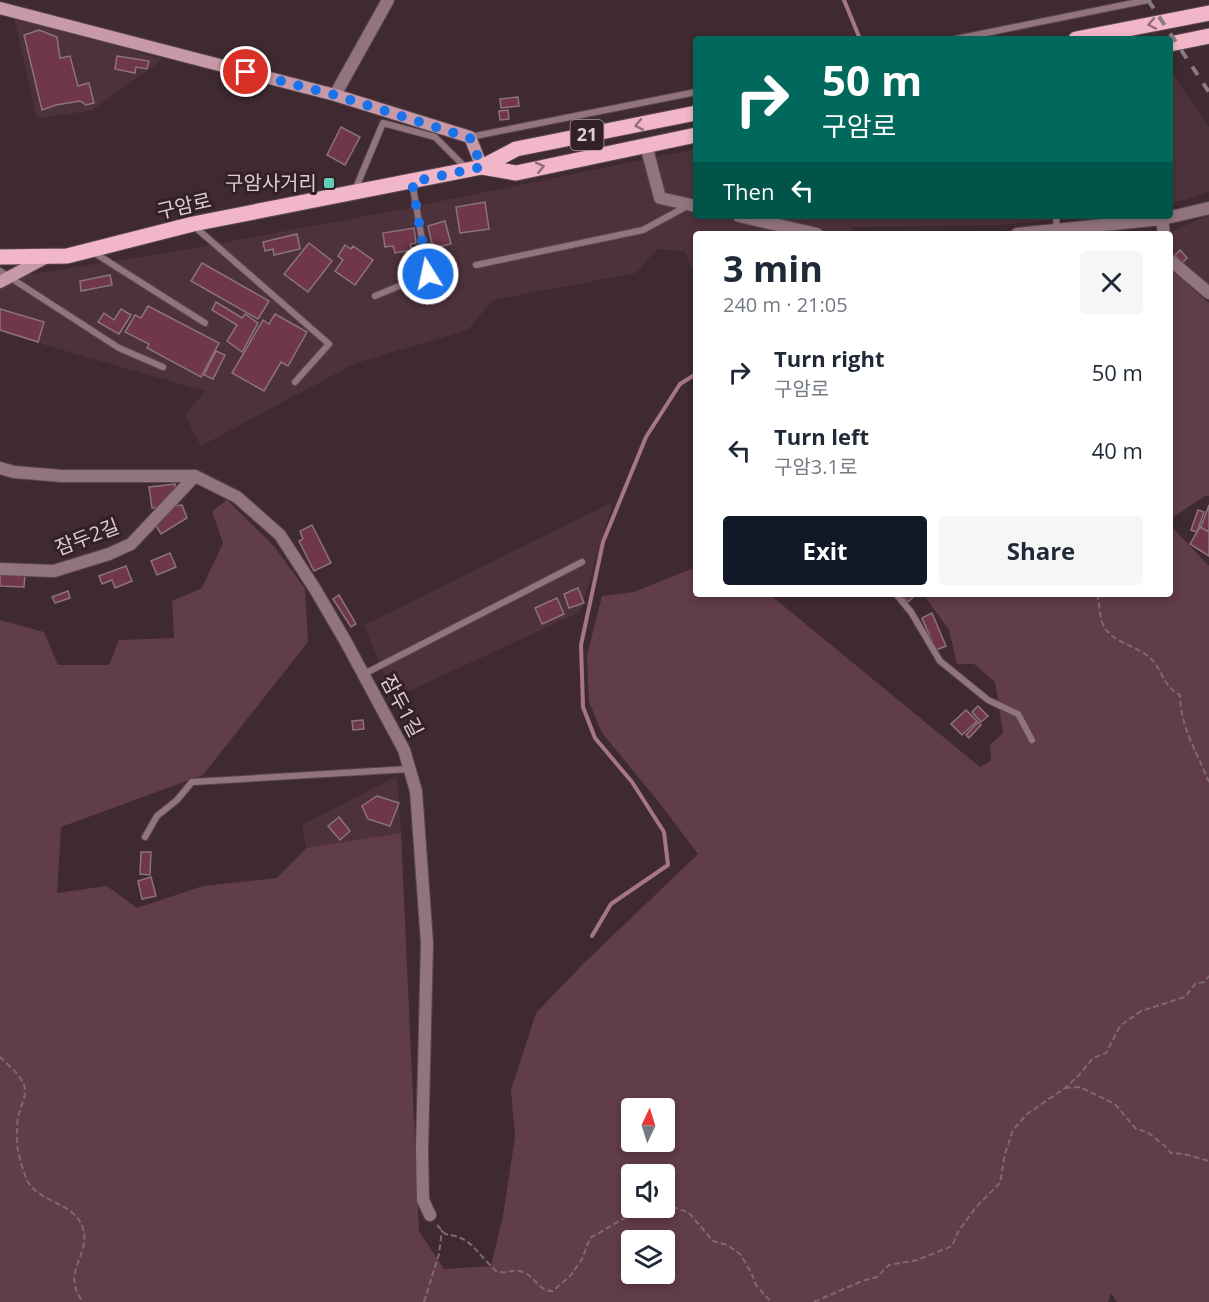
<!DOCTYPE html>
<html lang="en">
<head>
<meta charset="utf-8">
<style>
	:root { --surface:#fff; --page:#f6f6f7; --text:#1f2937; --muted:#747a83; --accent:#111827 }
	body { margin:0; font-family:"Open Sans","Noto Sans KR",sans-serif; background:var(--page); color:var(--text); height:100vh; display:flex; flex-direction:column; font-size:22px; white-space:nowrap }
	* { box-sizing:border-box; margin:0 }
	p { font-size:20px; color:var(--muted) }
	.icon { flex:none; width:33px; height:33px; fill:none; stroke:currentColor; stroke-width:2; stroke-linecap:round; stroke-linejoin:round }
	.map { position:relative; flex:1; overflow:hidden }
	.details { position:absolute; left:693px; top:231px; width:480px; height:366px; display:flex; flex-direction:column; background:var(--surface); border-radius:6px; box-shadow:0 3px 9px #0003 }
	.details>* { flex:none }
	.banner { position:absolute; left:693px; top:36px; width:480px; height:183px; border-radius:6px; box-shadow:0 3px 9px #0003; background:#00695c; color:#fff; overflow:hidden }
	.needle { width:39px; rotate:4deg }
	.buttons { position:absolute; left:621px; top:1098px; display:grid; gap:12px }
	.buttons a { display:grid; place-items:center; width:54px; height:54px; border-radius:6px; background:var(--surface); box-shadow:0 3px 9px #0003; font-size:30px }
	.pin { position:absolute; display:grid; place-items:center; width:51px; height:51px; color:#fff; margin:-26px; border:3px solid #fff; border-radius:50%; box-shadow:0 2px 6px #0007 }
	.me { position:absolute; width:66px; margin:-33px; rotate:350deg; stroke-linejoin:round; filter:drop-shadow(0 0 4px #0008) }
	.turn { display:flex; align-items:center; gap:21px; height:126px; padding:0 30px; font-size:27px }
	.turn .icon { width:78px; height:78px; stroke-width:2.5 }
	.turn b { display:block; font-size:42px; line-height:51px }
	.then { display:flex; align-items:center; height:57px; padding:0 30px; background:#0003; gap:12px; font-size:22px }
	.round { display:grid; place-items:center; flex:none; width:63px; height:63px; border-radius:6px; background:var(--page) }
	.summary { display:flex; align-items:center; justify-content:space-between; height:102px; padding:0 30px }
	h1 { font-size:36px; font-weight:700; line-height:45px }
	.action { display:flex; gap:12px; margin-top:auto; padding:12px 30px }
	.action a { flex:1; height:69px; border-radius:6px; background:var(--accent); color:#fff; font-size:24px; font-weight:700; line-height:69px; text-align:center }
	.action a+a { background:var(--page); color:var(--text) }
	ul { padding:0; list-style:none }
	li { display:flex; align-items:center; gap:18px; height:78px; padding:0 30px }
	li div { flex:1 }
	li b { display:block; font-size:22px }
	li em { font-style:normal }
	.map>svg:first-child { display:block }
</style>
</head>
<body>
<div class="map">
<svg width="1209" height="1302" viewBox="0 0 1209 1302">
	<rect width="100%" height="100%" fill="#3f2a31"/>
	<g fill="#4e323b">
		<path d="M14,17L163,59L92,110L37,119Z"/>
		<path d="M1170,69L1209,127V192L1170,204Z"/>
		<path d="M696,149V216H1096L999,225L853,227L850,234H696V277L684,251L657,249L636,273L493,300L468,330L356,363L201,446L185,415L205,391L0,332V280L2,279L201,247L403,209Z"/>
		<path d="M1209,215V286L1171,254L1170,234L1168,233Z"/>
		<path d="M613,502L580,612L394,698L364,625Z"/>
		<path d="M397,776L401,833L306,848L302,825Z"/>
	</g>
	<g fill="#613c49" fill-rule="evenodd">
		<path d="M1170,269L1209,303V496H1205L1170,519Z"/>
		<path d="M227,500L274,546L305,589L308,642L203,775L61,827L57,893L107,886L137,908L203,886L277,878L306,848L401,833L419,1231L444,1269L491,1266L503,1216L515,1137L511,1090L536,1013L583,964L698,854L658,801L602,733L589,702L587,655L602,596L634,592L696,567V594H769L980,767L991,761L990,745L1003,733L995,682L974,664H957L949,630L923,594H1170V525L1209,566V1302H1117L1111,1293L1108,1302H0V620L44,632L58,665H109L119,640L174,638L172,601L202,588L223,543L212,511ZM632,1108H664V1142H632ZM632,1174H664V1208H632ZM632,1240H664V1274H632Z"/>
	</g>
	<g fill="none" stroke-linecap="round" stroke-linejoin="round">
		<g stroke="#a67687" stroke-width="4">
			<path d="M844,0L860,39"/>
			<path d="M592,936L611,904L668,865L664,832L632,782L595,738L583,707L581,645L603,542L646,437L680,384L696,374"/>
		</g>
	</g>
	<g fill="#70364b" stroke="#8b737a" stroke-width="1.5">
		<path d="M39,30L57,37L60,58L70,56L78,86L89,83L94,103L86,105L80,101L56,105L42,110L24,35Z"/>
		<path d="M117,56L149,61L147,69L136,67L135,73L115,69Z"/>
		<path d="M518,97L519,106L501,108L500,99Z"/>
		<path d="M508,110L509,119L500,120L499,111Z"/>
		<path d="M341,127L360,137L345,165L327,155Z"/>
		<path d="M485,202L489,229L460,233L456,207Z"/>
		<path d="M445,221L451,244L433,248L428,226Z"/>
		<path d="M414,228L416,243L410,244L412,250L395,253L393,246L385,247L383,233Z"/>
		<path d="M297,234L300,249L274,255L273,249L265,251L263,242Z"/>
		<path d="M309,243L332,261L308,292L284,274Z"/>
		<path d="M345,245L351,249L353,246L373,260L355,285L335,271L343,260L338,256Z"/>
		<path d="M1180,250L1187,258L1182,263L1175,255Z"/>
		<path d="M202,263L269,301L258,319L191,281Z"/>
		<path d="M110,275L112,285L81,291L80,281Z"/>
		<path d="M216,302L242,318L245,314L258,323L242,352L227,341L237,325L212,310Z"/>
		<path d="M148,306L219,343L201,377L147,348L149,344L125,332L135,315L141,318Z"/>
		<path d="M0,309L44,322L38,342L0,330Z"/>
		<path d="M121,309L131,315L119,334L98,322L104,313L114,320Z"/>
		<path d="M275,314L307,332L288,366L281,362L264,391L232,373L263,320L269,324Z"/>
		<path d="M216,351L225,355L213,379L204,375Z"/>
		<path d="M175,484L176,493L163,507L152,508L149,487Z"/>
		<path d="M182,505L187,518L161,534L155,524L173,506Z"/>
		<path d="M1209,505V531L1200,529Z"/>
		<path d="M1198,510L1204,512L1197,532L1191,530Z"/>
		<path d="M312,525L331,563L314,571L299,541L303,539L300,531Z"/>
		<path d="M1200,527L1209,532V556L1190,544Z"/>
		<path d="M170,553L176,567L157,575L151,561Z"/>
		<path d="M126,566L132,581L115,588L112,580L102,584L99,576Z"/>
		<path d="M0,573L25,574L24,587L0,586Z"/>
		<path d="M578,588L584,603L569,608L564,594Z"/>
		<path d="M68,591L70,598L55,603L52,597Z"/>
		<path d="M901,594H913L914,596L908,602Z"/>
		<path d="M339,595L356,624L351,627L333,599Z"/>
		<path d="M557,598L564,614L542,624L535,608Z"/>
		<path d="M932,613L946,646L936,650L922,618Z"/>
		<path d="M978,706L988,716L981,722L972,712Z"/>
		<path d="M966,710L977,721L962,735L951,724Z"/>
		<path d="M363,720L364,729L353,730L352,721Z"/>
		<path d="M978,722L981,725L969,738L966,735Z"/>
		<path d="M377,796L399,803L390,826L368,819L362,806Z"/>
		<path d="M339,817L350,831L340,840L328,826Z"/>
		<path d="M141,852H151L150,875L140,874Z"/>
		<path d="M151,877L156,896L142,899L138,881Z"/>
	</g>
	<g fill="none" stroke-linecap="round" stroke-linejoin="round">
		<g stroke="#5b474e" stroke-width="8">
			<g id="lane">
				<path d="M956,39L1148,0"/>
				<path d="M470,137L696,92"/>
				<path d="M355,190L383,123L435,137L466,168"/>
				<path d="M1056,216L1057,230"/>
				<path d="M195,227L329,344L295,382"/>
				<path d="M93,252L205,323"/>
				<path d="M476,265L643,230L689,205"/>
				<path d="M0,271L119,348L163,367"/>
				<path d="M375,296L428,274L412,182"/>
				<path d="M896,594L911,612L940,661L988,700L1018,714L1032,740"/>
				<path d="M364,674L582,562"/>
				<path d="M145,837L157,816L177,800L192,782L409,769"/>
			</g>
		</g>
		<g stroke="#5b474e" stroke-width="14">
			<g id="street">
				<path d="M335,95L388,0"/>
				<path d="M646,145L660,198L696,206"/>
				<path d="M739,216L817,234"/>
				<path d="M1162,219L1164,234"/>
				<path d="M1017,234L1162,219L1209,208"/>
				<path d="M1170,260L1209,293"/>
				<path d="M0,468L14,472L62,476H195L237,497L280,535L315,589L346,642L404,750L416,791L427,943L422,1150L423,1200L430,1215"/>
				<path d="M0,569L54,571L109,554L131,544L195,476"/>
			</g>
		</g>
		<g stroke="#5b474e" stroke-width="14">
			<g id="secondary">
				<path d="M0,8L335,95L470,137L482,167"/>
				<path d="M0,282L45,258"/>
			</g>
		</g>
		<g stroke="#5b474e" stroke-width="17">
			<g id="primary">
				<path d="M1076,39L1209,13"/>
				<path d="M1170,44L1209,36"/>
				<path d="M482,167L516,173L696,135"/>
				<path d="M0,257L67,256L193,224L482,167L516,149L696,113"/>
			</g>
		</g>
		<g stroke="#7c6a70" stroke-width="2" stroke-dasharray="6 3" stroke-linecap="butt">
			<path d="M1097,594C1100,603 1099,613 1102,622C1109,644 1141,645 1154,662C1164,675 1164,686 1180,695C1180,727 1198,754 1209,782"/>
			<path d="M0,1057C8,1065 20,1074 24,1085C27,1094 22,1103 20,1111C17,1117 17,1127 17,1134C16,1149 21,1164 26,1178C35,1202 75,1202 83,1228C91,1257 60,1271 83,1302"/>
			<path d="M1065,1088L1080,1087L1115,1104L1136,1129L1147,1132L1165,1146L1171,1153L1184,1154L1209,1161"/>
			<path d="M664,1203L689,1213L713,1241L727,1245L740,1254L751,1272L756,1285L771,1302"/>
			<path d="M437,1225L445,1234C467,1237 472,1245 486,1261C489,1263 493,1269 496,1271C505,1275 514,1268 523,1272C536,1277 538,1291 553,1291L571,1275L582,1259L590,1238L628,1216H646L658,1208"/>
			<path d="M424,1302L439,1254L442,1230"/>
			<path d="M814,1302L862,1281L877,1277L889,1265L917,1260L952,1246L958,1232L976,1207L1000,1183L1005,1154L1013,1130L1027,1114L1065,1088L1080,1074L1093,1058L1106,1053L1120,1026L1141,1011L1185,997L1196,983L1204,982L1209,976"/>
		</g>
		<use href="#lane" stroke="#92747d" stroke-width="6"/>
		<use href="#street" stroke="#92747d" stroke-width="12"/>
		<use href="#secondary" stroke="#c89aa8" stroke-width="12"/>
		<use href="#primary" stroke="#f2b6c9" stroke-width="15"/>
		<path stroke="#8b7a7f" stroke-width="4" stroke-dasharray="10 10" stroke-linecap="butt" d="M1148,0L1209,92"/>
	</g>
	<defs><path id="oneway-chevron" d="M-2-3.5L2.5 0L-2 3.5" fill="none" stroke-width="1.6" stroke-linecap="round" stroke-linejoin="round" transform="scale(1.5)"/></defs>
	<g stroke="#936c78">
		<use href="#oneway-chevron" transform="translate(1152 24) rotate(169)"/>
		<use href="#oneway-chevron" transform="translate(639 125) rotate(169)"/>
		<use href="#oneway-chevron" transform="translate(540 167) rotate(-13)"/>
	</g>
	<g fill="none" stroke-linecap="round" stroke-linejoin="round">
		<path stroke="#1a73e8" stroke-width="10" stroke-dasharray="0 18" d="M246,72L335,95L470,138L482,167L412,182L428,274"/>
	</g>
	<rect fill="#5eceb7" stroke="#342127" stroke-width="2" x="323" y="177" width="12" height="12" rx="3"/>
	<g text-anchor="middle" stroke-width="6" stroke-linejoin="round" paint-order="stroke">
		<rect fill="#342127" stroke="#a9999e" stroke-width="1.5" x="570.5" y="120" width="33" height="30" rx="4.5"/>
		<g font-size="18" font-weight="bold" fill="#dbcdd1">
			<text x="587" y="141">21</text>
		</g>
		<g font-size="20" fill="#dbcdd1" stroke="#342127" text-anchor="end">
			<text x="317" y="190">구암사거리</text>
		</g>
		<g font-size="20" fill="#dbcdd1" stroke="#342127">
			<text transform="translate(184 206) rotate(-13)" y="7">구암로</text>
			<text transform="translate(87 537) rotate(-21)" y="7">잠두2길</text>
			<text transform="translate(402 706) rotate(62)" y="7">잠두1길</text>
		</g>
	</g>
</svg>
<div class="buttons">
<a><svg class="needle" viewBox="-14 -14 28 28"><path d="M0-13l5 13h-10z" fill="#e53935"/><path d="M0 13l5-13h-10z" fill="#747a83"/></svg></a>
<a><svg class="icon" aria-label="sound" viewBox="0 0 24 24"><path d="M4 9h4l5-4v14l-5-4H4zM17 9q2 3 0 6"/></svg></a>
<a><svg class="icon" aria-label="layers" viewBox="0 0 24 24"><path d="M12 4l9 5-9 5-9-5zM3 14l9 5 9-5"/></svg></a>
</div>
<div class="pin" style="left:246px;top:72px;background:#d93025"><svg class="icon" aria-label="arrive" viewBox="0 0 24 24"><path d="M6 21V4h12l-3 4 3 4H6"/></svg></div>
<svg class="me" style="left:428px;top:274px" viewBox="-20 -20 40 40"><circle r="17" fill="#1a73e8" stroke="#fff" stroke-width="3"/><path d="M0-11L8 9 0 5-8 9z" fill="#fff"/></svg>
<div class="banner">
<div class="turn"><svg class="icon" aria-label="right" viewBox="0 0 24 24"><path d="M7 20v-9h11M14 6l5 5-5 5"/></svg><div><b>50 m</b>구암로</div></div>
<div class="then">Then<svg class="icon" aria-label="left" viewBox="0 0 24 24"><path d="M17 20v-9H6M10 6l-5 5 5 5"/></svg></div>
</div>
<section class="details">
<div class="summary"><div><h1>3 min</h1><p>240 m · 21:05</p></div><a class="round"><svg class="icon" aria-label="close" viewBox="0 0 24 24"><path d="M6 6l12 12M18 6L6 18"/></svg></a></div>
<ul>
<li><svg class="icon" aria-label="right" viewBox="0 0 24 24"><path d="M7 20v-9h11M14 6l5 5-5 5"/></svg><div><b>Turn right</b><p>구암로</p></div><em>50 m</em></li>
<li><svg class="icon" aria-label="left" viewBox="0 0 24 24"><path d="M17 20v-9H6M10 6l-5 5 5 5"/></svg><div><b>Turn left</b><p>구암3.1로</p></div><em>40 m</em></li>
</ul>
<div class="action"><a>Exit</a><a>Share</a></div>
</section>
</div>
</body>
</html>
